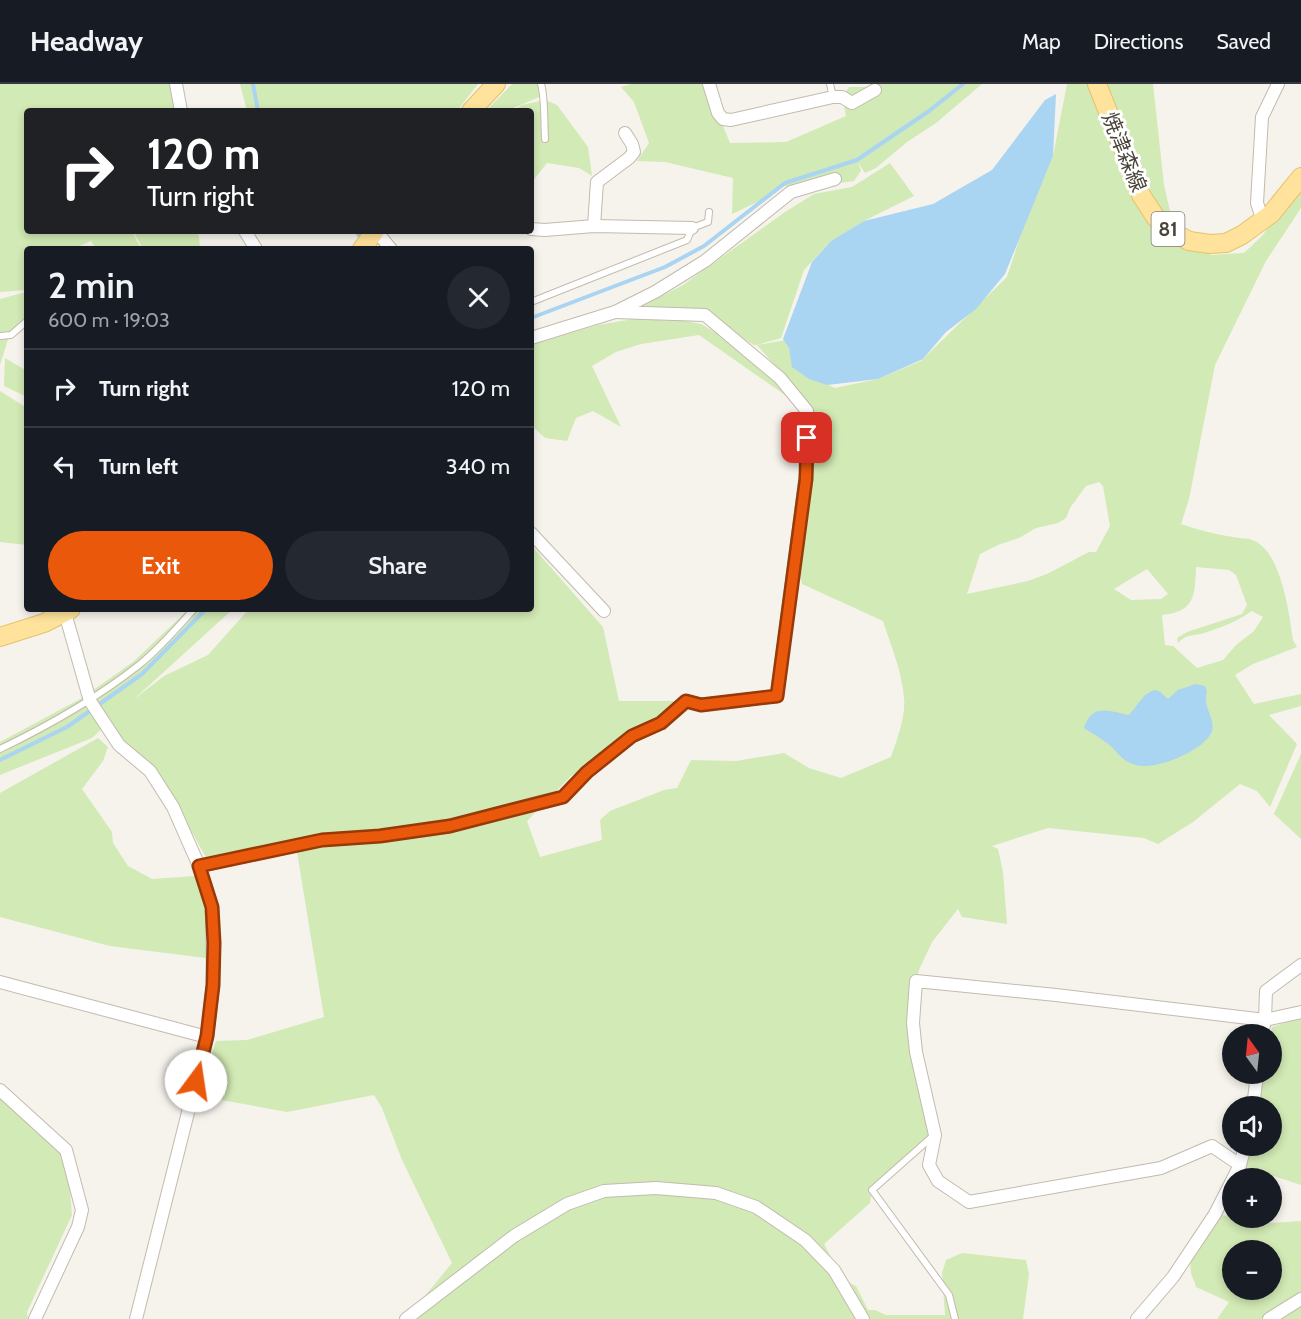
<!DOCTYPE html>
<html lang="en">
<head>
<meta charset="utf-8">
<style>
	:root { --surface:#171b24; --page:#242831; --text:#f1f3f6; --muted:#9ea1a6; --line:#363941; --accent:#ea580c }
	body { margin:0; font-family:Cabin,"Noto Sans JP",sans-serif; background:var(--page); color:var(--text); height:100vh; display:flex; flex-direction:column; font-size:22px; white-space:nowrap }
	* { box-sizing:border-box; margin:0 }
	p { font-size:20px; color:var(--muted) }
	.icon { flex:none; width:33px; height:33px; fill:none; stroke:currentColor; stroke-width:2; stroke-linecap:round; stroke-linejoin:round }
	.map { position:relative; flex:1; overflow:hidden }
	.sheet { position:absolute; left:24px; top:162px; width:510px; height:366px; display:flex; flex-direction:column; background:var(--surface); border-radius:6px; box-shadow:0 3px 9px #0003 }
	.sheet>* { flex:none }
	.top-card { position:absolute; left:24px; top:24px; width:510px; height:126px; border-radius:6px; box-shadow:0 3px 9px #0003; background:#202124; color:#fff; overflow:hidden }
	.needle { width:39px; rotate:345deg }
	.controls { position:absolute; left:1222px; top:940px; display:grid; gap:12px }
	.controls a { display:grid; place-items:center; width:60px; height:60px; border-radius:50%; background:var(--surface); box-shadow:0 3px 9px #0003; font-size:30px }
	.pin { position:absolute; display:grid; place-items:center; width:51px; height:51px; color:#fff; margin:-26px; border-radius:12px; box-shadow:0 3px 9px #0006 }
	.me { position:absolute; width:66px; margin:-33px; rotate:14deg; stroke-linejoin:round; filter:drop-shadow(0 0 4px #0008) }
	.turn { display:flex; align-items:center; gap:21px; height:126px; padding:0 24px; font-size:27px }
	.turn .icon { width:78px; height:78px; stroke-width:2.5 }
	.turn b { display:block; font-size:42px; line-height:51px }
	.round { display:grid; place-items:center; flex:none; width:63px; height:63px; border-radius:32px; background:var(--page) }
	.head { display:flex; align-items:center; justify-content:space-between; height:102px; padding:0 24px }
	h1 { font-size:36px; font-weight:600; line-height:45px }
	.action { display:flex; gap:12px; margin-top:auto; padding:12px 24px }
	.action a { flex:1; height:69px; border-radius:36px; background:var(--accent); color:#fff; font-size:24px; font-weight:600; line-height:69px; text-align:center }
	.action a+a { background:var(--page); color:var(--text) }
	ul { padding:0; list-style:none }
	li { display:flex; align-items:center; gap:18px; height:78px; padding:0 24px; border-top:2px solid var(--line) }
	li div { flex:1 }
	li b { display:block; font-size:22px }
	li em { font-style:normal }
	header { display:flex; align-items:center; gap:36px; box-sizing:border-box; height:84px; padding:0 30px; background:var(--surface); border-bottom:2px solid var(--line) }
	header strong { font-size:28px }
	nav { display:flex; gap:33px; margin-inline-start:auto; font-size:21px }
	.map>svg:first-child { display:block }
</style>
</head>
<body>
<header>
<strong>Headway</strong>
<nav><a>Map</a><a>Directions</a><a>Saved</a></nav>
</header>
<div class="map">
<svg width="1301" height="1235" viewBox="0 0 1301 1235">
	<rect width="100%" height="100%" fill="#f6f3ec"/>
	<g fill="#d2eab5" fill-rule="evenodd">
		<path d="M0,0H173L175,27H27V147H132L141,165H96L91,157L73,165H27V206L0,208Z"/>
		<path d="M240,0H478L457,27H247Z"/>
		<path d="M512,0H543L544,11L506,27H486Z"/>
		<path d="M631,0H706L730,59L786,58L846,32L842,13L849,3H869L875,0H982L936,39L907,58L876,84L865,89L858,79L861,87L854,97L811,103L782,102L770,112L732,130L733,94L665,78L637,77L649,59L634,18L621,3Z"/>
		<path d="M1067,0H1153L1164,101L1175,149L1211,171L1244,169L1263,151L1291,110L1301,102V124L1266,177L1215,281L1189,415L1181,440C1199,446 1221,452 1240,454C1243,455 1246,454 1249,455C1281,462 1289,529 1293,556L1297,563L1253,580L1235,591L1254,620L1301,610V622L1269,631L1297,660L1270,723L1257,707L1240,700L1193,738L1158,760L1144,754L1048,744L992,762L998,765L1003,788L1007,840L962,833L958,825L932,858L919,886L916,897V968L935,1051L872,1105L870,1119L824,1160L832,1175L838,1193L856,1202L868,1226H875L886,1231H945L942,1189L946,1176L962,1169L1026,1176L1029,1190L1023,1235H406L452,1179L402,1076L382,1024L374,1011L287,1028L199,1012L216,957L247,956L324,933L296,762L207,775L155,683L124,657L110,637L92,654L0,691V658L82,614L133,578L189,525H233L133,616L164,592L208,571L249,525H531V461L603,543L619,617H686L571,692L527,737L540,773L602,756L600,736L610,727L664,706L677,704L691,676L736,677L784,669L809,684L841,694L891,673C897,655 906,633 904,614C902,587 891,562 883,537L802,500L796,473L804,408L810,321L757,261H754L705,231H679L643,222L683,201L785,128L814,110L852,103L890,79L914,112L864,137L831,157L804,186L781,254L757,261L786,256L796,286L835,304L878,295L921,277L1007,193L1023,144L1053,72ZM1099,398L1103,402L1110,442L1096,468H1089L1047,490L1028,497L967,510L980,470L998,461L1019,454L1036,444L1058,439L1066,434L1070,424L1086,402ZM1196,483L1229,486L1236,491L1247,521L1242,530L1187,548L1177,554L1178,559C1188,549 1191,553 1204,549C1220,544 1238,537 1252,527L1263,533L1254,547L1236,561L1223,576L1197,584L1173,562L1165,561L1162,531C1195,528 1195,511 1196,483ZM1147,485L1168,510L1161,515L1131,516L1114,505Z"/>
		<path d="M545,16L557,21L588,63L592,92L579,84L547,79L531,99V27H513L522,21Z"/>
		<path d="M133,147H196L199,152L200,164L143,165Z"/>
		<path d="M26,208L27,236L10,249L0,281V215Z"/>
		<path d="M633,235L686,237L701,240L723,253L805,325L699,251L641,260L616,268L592,282L621,343L593,327L576,334L567,357L545,354L531,341V261L598,241Z"/>
		<path d="M5,274L27,287V313L4,302Z"/>
		<path d="M0,307L27,324V461L0,458Z"/>
		<path d="M98,654L108,663L103,677L82,705L112,748L113,759L128,782L152,795L195,792L205,827L206,874L110,862L0,833V709Z"/>
		<path d="M1301,670V755L1274,730Z"/>
		<path d="M1301,933V1101L1240,1081L1244,1062H1272V1023H1253L1261,990H1272L1271,951L1272,943Z"/>
		<path d="M0,1011L63,1070L69,1094L72,1131L27,1228L28,1235H0Z"/>
		<path d="M1215,1130L1273,1139L1301,1137V1235H1267L1266,1232L1261,1235H1217L1229,1218L1196,1203C1195,1198 1192,1193 1191,1189C1187,1169 1206,1146 1215,1130ZM1233,1167H1272V1206H1233Z"/>
	</g>
	<g fill="#a9d4f2">
		<path d="M1056,10L1053,72L1005,190L976,225L946,248L923,275L878,295L827,301L809,295L792,283L789,264L783,255L812,178L831,157L864,137L933,120L992,86L1045,16Z"/>
		<path d="M1196,600L1205,602C1208,608 1206,610 1206,616C1206,626 1215,636 1212,647C1206,666 1155,687 1136,681C1119,676 1119,668 1107,659C1100,654 1092,649 1084,644C1092,619 1108,627 1129,631L1145,611L1154,606L1159,607L1168,615L1178,606Z"/>
	</g>
	<g fill="none" stroke-linecap="round" stroke-linejoin="round">
		<g stroke="#a9d4f2" stroke-width="4">
			<path d="M253,0L258,27"/>
			<path d="M356,147L363,156"/>
			<path d="M531,234L665,183L704,162L785,99L857,76L929,27L963,0"/>
			<path d="M0,676L67,643L142,590L206,525"/>
		</g>
		<g stroke="#c2bbae" stroke-width="8">
			<g id="service">
				<path d="M541,0C545,12 544,40 545,55"/>
				<path d="M830,0L833,13"/>
				<path d="M531,218L687,156L692,144L708,138L709,128"/>
				<path d="M0,252L11,251L27,237"/>
				<path d="M0,665C48,642 97,614 139,581C159,565 177,544 194,525"/>
				<path d="M933,1052L872,1106L949,1211L955,1235"/>
			</g>
		</g>
		<g stroke="#c2bbae" stroke-width="14">
			<g id="minor">
				<path d="M176,0L181,27"/>
				<path d="M709,0L718,29L723,35L731,36L833,13H842L852,19L875,6"/>
				<path d="M1264,135L1260,128L1257,119L1262,33L1278,0"/>
				<path d="M594,142L597,98L629,74L634,68L632,60L625,49"/>
				<path d="M531,145L545,146L594,142L692,144"/>
				<path d="M245,147L256,165"/>
				<path d="M376,147L391,165"/>
				<path d="M531,254L615,228L655,208L705,177L791,108L835,95"/>
				<path d="M531,449L604,527"/>
				<path d="M65,529L90,617L119,661L150,687L173,723L199,782L212,823L213,901L207,953L136,1235"/>
				<path d="M199,782L322,756L380,752L450,742L563,713L587,688L632,652L661,639L686,617L701,621L777,612L807,382V327L780,294L705,231L615,228"/>
				<path d="M0,898L207,953"/>
				<path d="M1262,951L1265,936L1266,907L1301,881"/>
				<path d="M0,1006L66,1066L82,1126L78,1143L35,1235"/>
				<path d="M1253,1023L1257,990"/>
				<path d="M1240,1081L1245,1062"/>
				<path d="M406,1235L514,1152L567,1120L604,1107L656,1104L716,1109L756,1123L805,1156L834,1186L863,1235"/>
				<path d="M1137,1235L1173,1193L1215,1130L1240,1081L1212,1062L1161,1084L969,1118L938,1097L929,1081L935,1051L916,968L913,939L916,897L1056,911L1265,936L1301,928"/>
				<path d="M1269,1235L1301,1215"/>
			</g>
		</g>
		<g stroke="#e6c16a" stroke-width="20">
			<g id="primary">
				<path d="M1097,0L1141,111L1156,134L1169,146L1189,157L1210,160L1226,159L1242,151L1271,130L1301,93"/>
				<path d="M471,27L496,0"/>
				<path d="M362,165L375,147"/>
				<path d="M0,553L44,539L71,525"/>
			</g>
		</g>
		<use href="#service" stroke="#fff" stroke-width="6"/>
		<use href="#minor" stroke="#fff" stroke-width="12"/>
		<use href="#primary" stroke="#ffe39c" stroke-width="18"/>
	</g>
	<g fill="none" stroke-linecap="round" stroke-linejoin="round">
		<g stroke="#983908" stroke-width="15">
			<path id="route" d="M196,997L207,952L213,901L214,859L212,823L199,782L322,756L380,752L450,742L563,713L587,688L632,652L661,639L686,617L701,621L777,612L806,395L807,354"/>
		</g>
		<use href="#route" stroke="#ea580c" stroke-width="10"/>
	</g>
	<g text-anchor="middle" stroke-width="6" stroke-linejoin="round" paint-order="stroke">
		<rect fill="#fff" stroke="#817c74" stroke-width="1.5" x="1151.5" y="128" width="33" height="34" rx="4.5"/>
		<g font-size="20" font-weight="bold" fill="#4b4439">
			<text x="1168" y="152">81</text>
		</g>
		<g font-size="21" fill="#4b4439" stroke="#fff">
			<text transform="translate(1124 68) rotate(68)" y="7">焼津森線</text>
		</g>
	</g>
</svg>
<div class="controls">
<a><svg class="needle" viewBox="-14 -14 28 28"><path d="M0-13l5 13h-10z" fill="#e53935"/><path d="M0 13l5-13h-10z" fill="#9ea1a6"/></svg></a>
<a><svg class="icon" aria-label="sound" viewBox="0 0 24 24"><path d="M4 9h4l5-4v14l-5-4H4zM17 9q2 3 0 6"/></svg></a>
<a>+</a>
<a>−</a>
</div>
<div class="pin" style="left:807px;top:354px;background:#d93025"><svg class="icon" aria-label="arrive" viewBox="0 0 24 24"><path d="M6 21V4h12l-3 4 3 4H6"/></svg></div>
<svg class="me" style="left:196px;top:997px" viewBox="-20 -20 40 40"><circle r="19" fill="#fff"/><path d="M0-13L10 11 0 6-10 11z" fill="#ea580c"/></svg>
<div class="top-card">
<div class="turn"><svg class="icon" aria-label="right" viewBox="0 0 24 24"><path d="M7 20v-9h11M14 6l5 5-5 5"/></svg><div><b>120 m</b>Turn right</div></div>
</div>
<section class="sheet">
<div class="head"><div><h1>2 min</h1><p>600 m · 19:03</p></div><a class="round"><svg class="icon" aria-label="close" viewBox="0 0 24 24"><path d="M6 6l12 12M18 6L6 18"/></svg></a></div>
<ul>
<li><svg class="icon" aria-label="right" viewBox="0 0 24 24"><path d="M7 20v-9h11M14 6l5 5-5 5"/></svg><div><b>Turn right</b></div><em>120 m</em></li>
<li><svg class="icon" aria-label="left" viewBox="0 0 24 24"><path d="M17 20v-9H6M10 6l-5 5 5 5"/></svg><div><b>Turn left</b></div><em>340 m</em></li>
</ul>
<div class="action"><a>Exit</a><a>Share</a></div>
</section>
</div>
</body>
</html>
